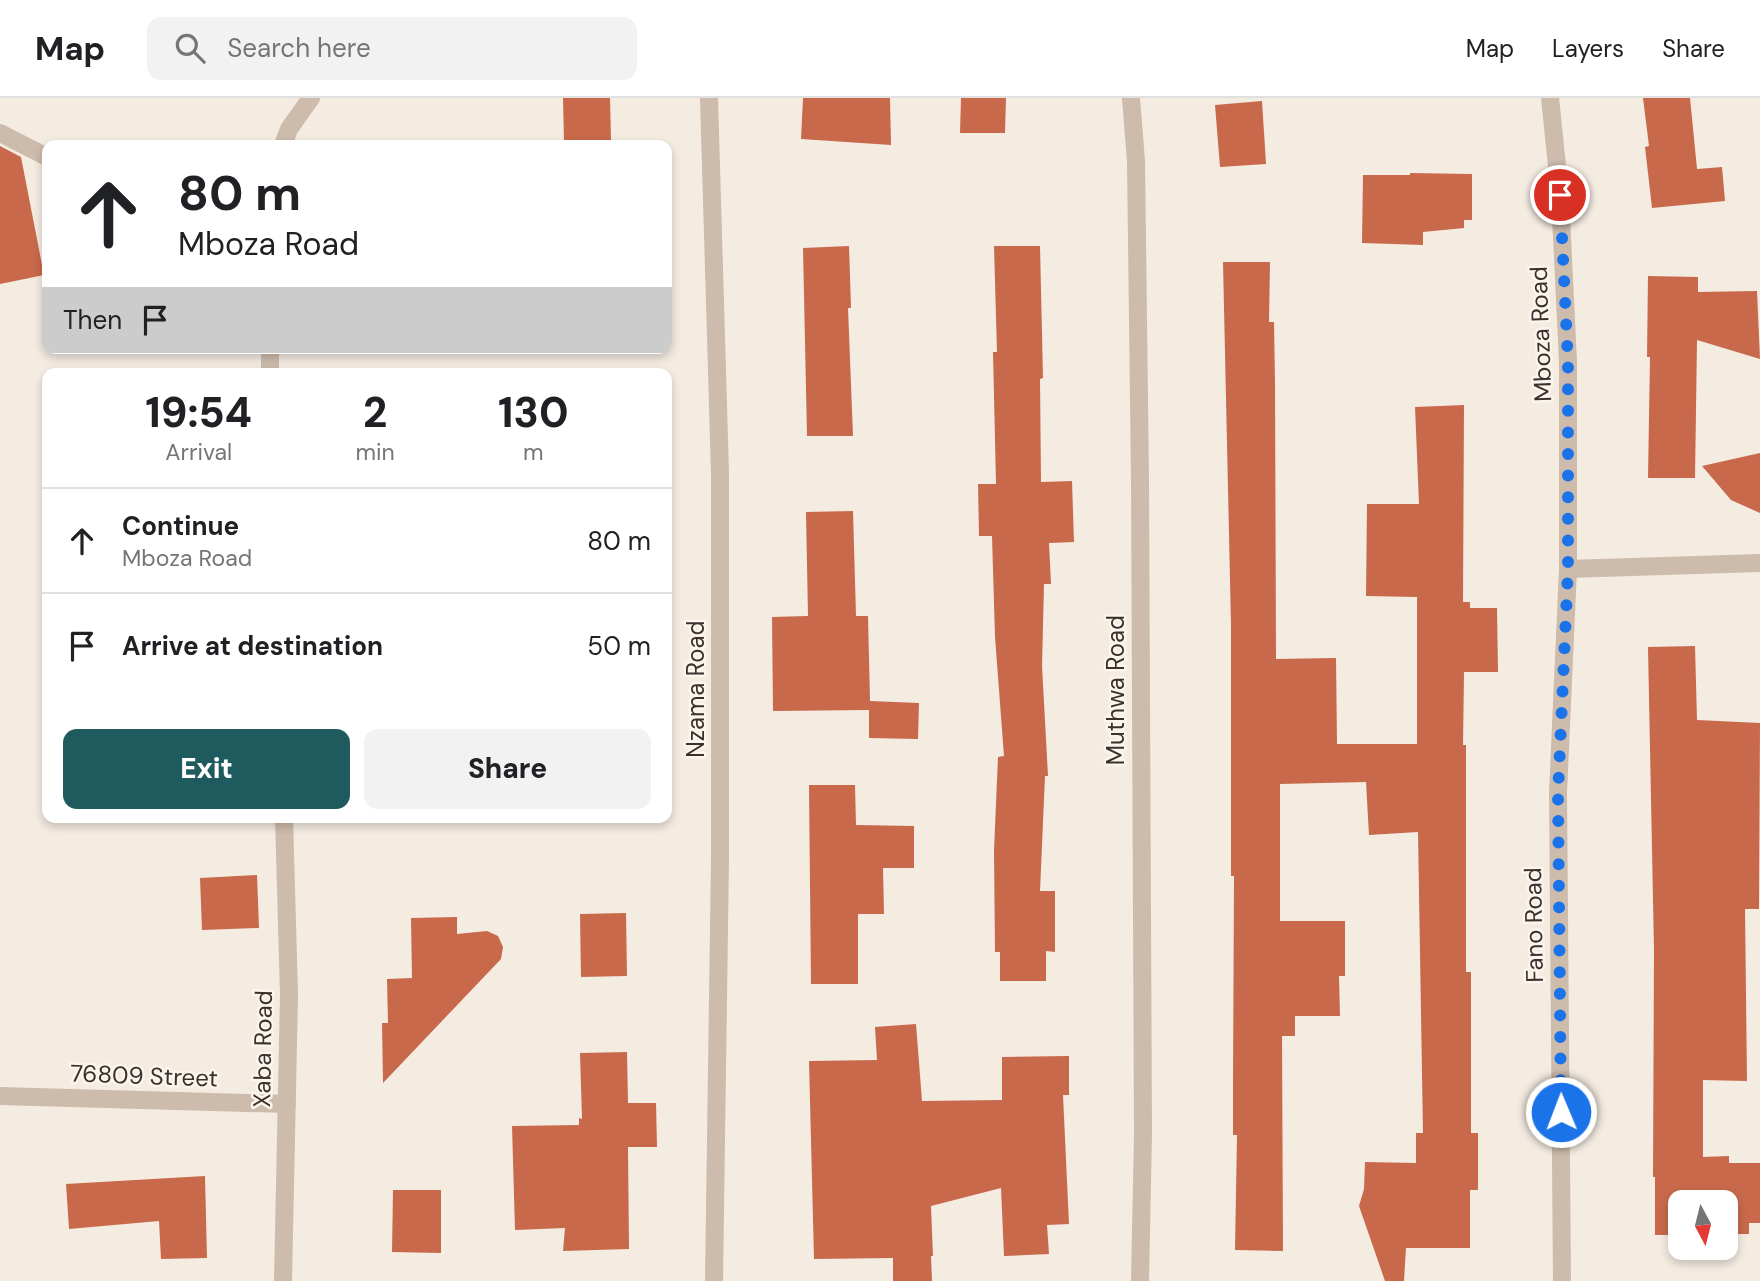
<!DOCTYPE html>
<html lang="en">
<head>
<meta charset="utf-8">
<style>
	:root { --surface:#fff; --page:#f2f2f2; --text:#202124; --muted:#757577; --line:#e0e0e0; --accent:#1f5a5e }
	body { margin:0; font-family:"DM Sans",sans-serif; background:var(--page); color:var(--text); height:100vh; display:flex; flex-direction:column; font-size:26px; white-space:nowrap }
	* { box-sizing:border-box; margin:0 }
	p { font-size:23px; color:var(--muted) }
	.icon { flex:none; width:38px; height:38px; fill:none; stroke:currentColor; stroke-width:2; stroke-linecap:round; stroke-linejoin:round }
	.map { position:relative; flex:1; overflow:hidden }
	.details { position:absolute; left:42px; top:270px; width:630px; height:455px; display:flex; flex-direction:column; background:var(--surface); border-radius:14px; box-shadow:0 4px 10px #0003 }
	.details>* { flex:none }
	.banner { position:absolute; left:42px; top:42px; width:630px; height:214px; border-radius:14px; box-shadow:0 4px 10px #0003; background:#fff; color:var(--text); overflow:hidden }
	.needle { width:46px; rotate:173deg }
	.controls { position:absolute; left:1668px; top:1092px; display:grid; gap:14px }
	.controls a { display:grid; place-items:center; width:70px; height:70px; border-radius:14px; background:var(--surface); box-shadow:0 4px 10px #0003; font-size:35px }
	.pin { position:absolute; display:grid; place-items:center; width:60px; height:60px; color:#fff; margin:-30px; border:4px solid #fff; border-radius:50%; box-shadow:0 2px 7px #0007 }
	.me { position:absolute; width:77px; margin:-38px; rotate:359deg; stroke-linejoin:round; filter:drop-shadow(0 0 5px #0008) }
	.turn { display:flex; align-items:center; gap:24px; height:147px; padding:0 21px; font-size:32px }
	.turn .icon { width:91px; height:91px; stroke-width:2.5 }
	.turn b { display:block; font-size:49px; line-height:60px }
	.then { display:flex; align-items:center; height:66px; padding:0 21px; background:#0003; gap:14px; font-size:26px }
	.eta { display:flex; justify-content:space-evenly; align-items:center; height:119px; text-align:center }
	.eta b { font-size:42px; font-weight:800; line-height:49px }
	.primary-button { display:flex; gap:14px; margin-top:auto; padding:14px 21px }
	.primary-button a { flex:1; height:80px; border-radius:14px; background:var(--accent); color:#fff; font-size:28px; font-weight:800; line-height:80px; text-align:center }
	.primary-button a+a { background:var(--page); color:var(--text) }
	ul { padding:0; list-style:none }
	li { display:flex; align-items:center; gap:21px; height:105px; padding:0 21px; border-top:2px solid var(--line) }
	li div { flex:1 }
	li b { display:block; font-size:26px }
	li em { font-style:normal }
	header { display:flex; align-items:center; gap:42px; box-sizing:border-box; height:98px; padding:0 35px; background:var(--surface); border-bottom:2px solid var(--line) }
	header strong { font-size:33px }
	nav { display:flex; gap:38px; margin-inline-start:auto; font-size:24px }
	.search { width:490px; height:63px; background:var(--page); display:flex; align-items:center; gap:18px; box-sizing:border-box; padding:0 24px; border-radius:14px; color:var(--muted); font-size:26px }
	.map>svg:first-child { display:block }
</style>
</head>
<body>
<header>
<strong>Map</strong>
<div class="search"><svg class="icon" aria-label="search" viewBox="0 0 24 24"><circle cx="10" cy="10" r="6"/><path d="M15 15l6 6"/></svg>Search here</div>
<nav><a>Map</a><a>Layers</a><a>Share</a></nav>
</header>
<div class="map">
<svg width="1760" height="1183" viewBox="0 0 1760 1183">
	<rect width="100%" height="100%" fill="#f4ebe1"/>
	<g fill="#c8694b">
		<path d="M563,0H610L611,43L564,44Z"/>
		<path d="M803,0H890L891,47L801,41Z"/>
		<path d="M961,0H1006L1005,35H960Z"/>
		<path d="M1643,0H1690L1697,71L1722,69L1725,103L1652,110L1645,49L1649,48Z"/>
		<path d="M1262,3L1266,66L1220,69L1215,7Z"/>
		<path d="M0,48L21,59L44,177L0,186Z"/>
		<path d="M1410,75L1472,76V122H1464V130L1423,134V147L1362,145L1363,77H1410Z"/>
		<path d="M849,148L851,210H848L853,338H807L803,150Z"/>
		<path d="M994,148H1040L1043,280L1040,281L1041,384L1072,383L1074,444L1049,445L1051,486H1044L1042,568L1048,678H1045L1040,793H1055V854L1046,853V883H1000V854H995L994,753L998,659L1004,658L995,539L992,438H979L978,386H996L993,254H997Z"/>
		<path d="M1223,164H1270L1269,224H1274L1275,284L1276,561L1336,560L1337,646H1417V499L1366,498L1367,406H1419L1415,309L1464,307L1463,504H1470V510H1497L1498,574H1464L1463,647H1466V874H1471V1035H1478V1092H1470V1150H1406L1404,1183H1385L1359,1108L1364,1091L1365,1064L1416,1065V1035H1423L1418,734L1369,737L1366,684L1280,686V823H1345V878H1339L1340,918H1295V938H1282L1283,1153L1235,1152L1237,1037H1233V986L1234,778H1231V527Z"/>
		<path d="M1648,178L1698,179V194L1757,193L1760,261L1697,242L1695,380H1648L1650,259H1647Z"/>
		<path d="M1760,355V415L1731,402L1702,368Z"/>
		<path d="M853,413L856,518H868L870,603L919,605L918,641L869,640V612L773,613L772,519L808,518L806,414Z"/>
		<path d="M1695,548L1697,622L1760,625L1759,811H1745L1747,983L1703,982V1059L1729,1058V1065H1760V1125H1749V1136H1726V1104H1680V1137H1655V1079H1653L1654,852L1648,549Z"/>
		<path d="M809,687H855L856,727L914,728V770H883L884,816H858V886H811Z"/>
		<path d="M257,777L259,830L202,832L200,780Z"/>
		<path d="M626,815L627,878L581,879L580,816Z"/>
		<path d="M457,819V836L487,833L498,838L503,849L501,861L383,985L382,925H388L387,881L412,880L411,820Z"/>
		<path d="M916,926L922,1003L1002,1002V959L1069,958V997H1063L1069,1126L1047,1127L1049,1156L1004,1158L1001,1090L931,1108L933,1158H931L932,1183H893V1160L814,1161L809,963L877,962L875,929Z"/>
		<path d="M627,954L628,1005H656L657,1049H628L629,1151L563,1153L565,1130L515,1132L512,1028L579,1027V1020L582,1021L580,955Z"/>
		<path d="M205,1078L207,1160L161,1161L159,1123L69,1131L66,1086Z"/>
		<path d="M393,1092H441V1155L392,1154Z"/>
	</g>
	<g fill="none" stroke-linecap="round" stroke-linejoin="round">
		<g stroke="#cdbbac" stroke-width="18">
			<path d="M709,0L720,375V760L714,1183"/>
			<path d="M1131,0L1136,63L1140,382L1143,1036L1140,1183"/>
			<path d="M1550,0L1560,97L1568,264V471L1558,695L1562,1183"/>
			<path d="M0,35L47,59"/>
			<path d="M283,47L289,31L311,0"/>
			<path d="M270,250V275"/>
			<path d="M1568,471L1760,465"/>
			<path d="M0,998L287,1006"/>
			<path d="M283,1183L289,897L284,719"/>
		</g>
	</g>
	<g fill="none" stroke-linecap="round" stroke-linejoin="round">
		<path stroke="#1a73e8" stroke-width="12" stroke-dasharray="0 21.6" d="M1560,97L1568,264V471L1558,695L1561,1014"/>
	</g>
	<g text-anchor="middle" stroke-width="5" stroke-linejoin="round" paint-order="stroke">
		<g font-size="24" fill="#3b302b" stroke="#fbf5ee">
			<text transform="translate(1541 236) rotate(-92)" y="8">Mboza Road</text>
			<text transform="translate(696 591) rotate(-90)" y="8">Nzama Road</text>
			<text transform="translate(1116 592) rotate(-90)" y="8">Muthwa Road</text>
			<text transform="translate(1534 827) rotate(-91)" y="8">Fano Road</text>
			<text transform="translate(263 951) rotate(-89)" y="8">Xaba Road</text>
			<text transform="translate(144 978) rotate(2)" y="8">76809 Street</text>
		</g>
	</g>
</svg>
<div class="controls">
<a><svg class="needle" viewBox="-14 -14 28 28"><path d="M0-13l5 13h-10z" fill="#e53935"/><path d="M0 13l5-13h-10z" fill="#757577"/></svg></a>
</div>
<div class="pin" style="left:1560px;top:97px;background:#d93025"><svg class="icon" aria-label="arrive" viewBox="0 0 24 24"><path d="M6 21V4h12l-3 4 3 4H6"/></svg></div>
<svg class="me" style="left:1561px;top:1014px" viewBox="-20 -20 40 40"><circle r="17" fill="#1a73e8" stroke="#fff" stroke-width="3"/><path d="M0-11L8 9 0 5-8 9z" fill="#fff"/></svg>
<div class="banner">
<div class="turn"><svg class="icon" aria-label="ahead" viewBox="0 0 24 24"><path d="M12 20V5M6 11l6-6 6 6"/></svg><div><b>80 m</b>Mboza Road</div></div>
<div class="then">Then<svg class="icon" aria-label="arrive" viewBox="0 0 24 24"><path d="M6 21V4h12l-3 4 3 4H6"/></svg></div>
</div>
<section class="details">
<div class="eta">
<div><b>19:54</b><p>Arrival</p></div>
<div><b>2</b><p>min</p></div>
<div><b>130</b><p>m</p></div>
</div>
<ul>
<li><svg class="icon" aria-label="ahead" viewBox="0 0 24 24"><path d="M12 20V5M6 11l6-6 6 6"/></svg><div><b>Continue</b><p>Mboza Road</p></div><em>80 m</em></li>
<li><svg class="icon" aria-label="arrive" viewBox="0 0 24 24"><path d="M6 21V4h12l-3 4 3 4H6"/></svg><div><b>Arrive at destination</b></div><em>50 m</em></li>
</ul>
<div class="primary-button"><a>Exit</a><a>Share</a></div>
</section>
</div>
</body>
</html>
